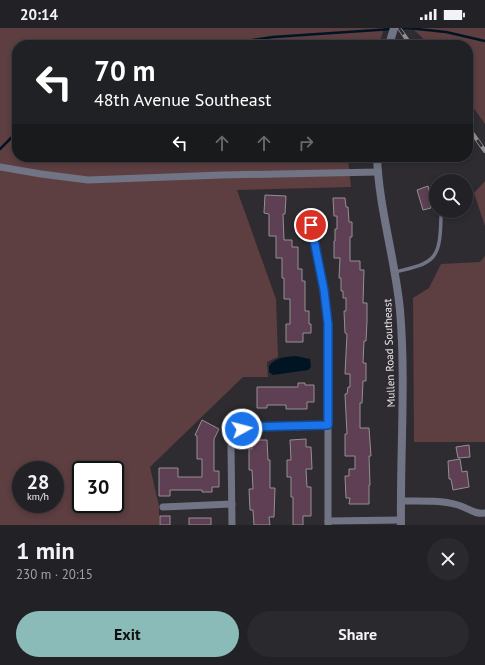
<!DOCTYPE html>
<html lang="en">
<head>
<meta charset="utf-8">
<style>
	:root { --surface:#222125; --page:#2a292d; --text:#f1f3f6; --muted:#a2a3a7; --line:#3f3e42; --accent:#8bbbb9 }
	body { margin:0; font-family:"PT Sans",sans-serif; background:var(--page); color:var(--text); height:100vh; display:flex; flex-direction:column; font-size:15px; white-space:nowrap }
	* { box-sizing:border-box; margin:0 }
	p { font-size:13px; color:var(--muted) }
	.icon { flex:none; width:22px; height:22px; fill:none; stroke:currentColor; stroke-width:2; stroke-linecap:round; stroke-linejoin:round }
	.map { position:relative; height:497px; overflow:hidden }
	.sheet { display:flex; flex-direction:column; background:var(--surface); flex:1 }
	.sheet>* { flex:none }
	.hud { position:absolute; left:12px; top:12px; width:461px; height:122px; border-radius:16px; box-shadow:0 2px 6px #0003,0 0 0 1px var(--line); background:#202124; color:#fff; overflow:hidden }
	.buttons { position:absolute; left:429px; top:146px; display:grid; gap:8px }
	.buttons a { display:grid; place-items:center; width:44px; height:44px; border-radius:50%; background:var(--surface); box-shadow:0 2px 6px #0003,0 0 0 1px var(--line); font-size:20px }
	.speed { position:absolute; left:12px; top:433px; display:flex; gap:8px; font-size:20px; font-weight:700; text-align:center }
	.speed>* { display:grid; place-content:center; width:52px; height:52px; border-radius:50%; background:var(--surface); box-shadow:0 2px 6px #0003,0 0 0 1px var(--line); line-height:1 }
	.speed small { font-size:10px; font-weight:400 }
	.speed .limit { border:2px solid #111; border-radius:6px; background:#fff; color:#111 }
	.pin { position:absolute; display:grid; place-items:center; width:34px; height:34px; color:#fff; margin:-17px; border:2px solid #fff; border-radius:50%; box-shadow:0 1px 4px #0007 }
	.me { position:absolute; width:44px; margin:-22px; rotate:83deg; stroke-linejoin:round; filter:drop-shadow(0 0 3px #0008) }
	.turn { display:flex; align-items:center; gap:14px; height:84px; padding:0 16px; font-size:18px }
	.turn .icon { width:52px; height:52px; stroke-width:2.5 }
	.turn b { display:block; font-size:28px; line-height:34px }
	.lanes { display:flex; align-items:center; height:38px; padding:0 16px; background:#0003; justify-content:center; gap:20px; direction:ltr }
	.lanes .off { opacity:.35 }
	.round { display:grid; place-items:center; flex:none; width:42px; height:42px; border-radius:21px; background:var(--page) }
	.head { display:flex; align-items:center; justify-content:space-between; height:68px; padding:0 16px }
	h1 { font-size:24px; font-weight:800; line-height:30px }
	.primary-button { display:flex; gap:8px; margin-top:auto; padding:8px 16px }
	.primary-button a { flex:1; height:46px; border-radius:24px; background:var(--accent); color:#111; font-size:16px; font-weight:800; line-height:46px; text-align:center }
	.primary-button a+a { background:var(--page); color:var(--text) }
	.status { display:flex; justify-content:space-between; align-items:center; height:28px; padding:0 20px; background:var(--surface); direction:ltr }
	.status svg { height:11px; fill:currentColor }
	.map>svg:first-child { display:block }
</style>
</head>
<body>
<div class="status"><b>20:14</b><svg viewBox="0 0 49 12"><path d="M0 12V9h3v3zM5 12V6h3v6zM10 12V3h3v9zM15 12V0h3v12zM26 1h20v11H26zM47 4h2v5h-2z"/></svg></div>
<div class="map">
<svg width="485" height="497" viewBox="0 0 485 497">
	<rect width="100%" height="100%" fill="#2e2c31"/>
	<g fill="#5d3e41" fill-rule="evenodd">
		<path d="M0,0H384L379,17H17V129H349L348,130L351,159L237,162L276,271L278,329L267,334L268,349H243L150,439L159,478V497H0ZM21,442H55V476H21ZM81,442H115V476H81Z"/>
		<path d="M412,0H485V96L468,72V17H430Z"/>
		<path d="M485,153V198L474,165Z"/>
		<path d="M485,228V414H414L413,270L429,260L441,236L480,234Z"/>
	</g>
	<path fill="#001423" d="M296,328L310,331L311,339L308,342L273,347L269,344V338C276,329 285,329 296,328Z"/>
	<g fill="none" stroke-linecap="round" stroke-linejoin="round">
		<g stroke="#001423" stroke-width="2.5">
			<path d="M408,0L446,4L485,13"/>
			<path d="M218,17L273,9L407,0"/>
			<path d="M0,121L17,104"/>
		</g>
	</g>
	<g fill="#5e3f54" stroke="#958f93">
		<path d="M428,158L430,166L434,165L436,172L431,173L432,175H430L431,180L423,182L417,162Z"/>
		<path d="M265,167L286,168L285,186H283L284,212H292V219H298V241H302V253H305V283H309V296H311V305H303V314H286V296H290V271H284V250H282V230H276V208H269V186L264,185Z"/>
		<path d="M333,170H345L346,179H348L349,194H352V209H350V233H360V242H364L363,275H367V293L366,313H364L363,335H366V353H363L362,375H360V400H369L371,428H369L370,457H369V476H349L350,470H346L345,448H349V441H355V428H345V406H347L345,366H347L348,359H350V346H345L347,306L345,305L344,283H346V270H343V263H341V250H339L340,230H334V213H335V201H337V188H334Z"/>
		<path d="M298,355H305V357H314V374H307V381H286V377H267V380H257V359H298Z"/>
		<path d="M202,392L219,401L214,411V443H219V459H212V464H202V462H170V468H159V440H178V449H202V431H197V408L195,407Z"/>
		<path d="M306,411V419H311L312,441H306L307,459H311V488H303V497H293V469H291V449H287V432H291L290,412Z"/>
		<path d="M252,412H267L268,432H270V460H275L274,489H269L270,497H254L253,482H250L249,461H253L252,442H249V421H252Z"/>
		<path d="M469,417L470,429L458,430L456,419Z"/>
		<path d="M460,431L462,444L467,443L469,459L453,462L451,451H449L448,433Z"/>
		<rect x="160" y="488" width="10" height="9"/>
		<rect x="189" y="490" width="22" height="7"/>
	</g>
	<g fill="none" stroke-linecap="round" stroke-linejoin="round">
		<path stroke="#707484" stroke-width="3.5" d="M395,244C435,235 440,232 441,189"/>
		<g stroke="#707484" stroke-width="7">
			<path d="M0,139L41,146L88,152L222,147L378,144"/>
			<path d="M311,197L324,262L328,296V497"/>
			<path d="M401,473C420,473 440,472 458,477C468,480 475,487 485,485"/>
			<path d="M163,479L232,476"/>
			<path d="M328,493L401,492"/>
			<path d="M232,497L231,418C234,408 238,401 249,399L328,397"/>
		</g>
		<g stroke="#707484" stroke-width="8">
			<path d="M389,17L394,0"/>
			<path d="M377,129C379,181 395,230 400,282C406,353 400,425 401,497"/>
		</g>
		<g stroke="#918f93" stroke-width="4">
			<g id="rail">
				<path d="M399,0L411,17"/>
				<path d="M468,99L485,123"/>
			</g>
		</g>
		<use href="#rail" stroke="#2e2c31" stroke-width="2.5" stroke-dasharray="8" stroke-linecap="butt"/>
	</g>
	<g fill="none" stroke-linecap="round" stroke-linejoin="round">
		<g stroke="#114b97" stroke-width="10">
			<path id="route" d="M242,401L249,399L328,397V296L324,262L311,197"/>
		</g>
		<use href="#route" stroke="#1a73e8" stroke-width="7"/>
	</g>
	<g text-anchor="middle" stroke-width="3.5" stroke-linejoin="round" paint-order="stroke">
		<g font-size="11" fill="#e9e7ea" stroke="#2e2c31">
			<text transform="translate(389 325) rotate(-92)" y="4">Mullen Road Southeast</text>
		</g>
	</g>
</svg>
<div class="buttons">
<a><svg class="icon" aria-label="search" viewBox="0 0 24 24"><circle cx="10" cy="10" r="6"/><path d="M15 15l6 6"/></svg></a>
</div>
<div class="speed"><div>28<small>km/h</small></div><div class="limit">30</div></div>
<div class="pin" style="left:311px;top:197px;background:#d93025"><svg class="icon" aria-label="arrive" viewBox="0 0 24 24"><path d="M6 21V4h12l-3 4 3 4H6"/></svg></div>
<svg class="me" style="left:242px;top:401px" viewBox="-20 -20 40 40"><circle r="17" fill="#1a73e8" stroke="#fff" stroke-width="3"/><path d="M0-11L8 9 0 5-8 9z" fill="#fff"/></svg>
<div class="hud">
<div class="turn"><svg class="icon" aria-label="left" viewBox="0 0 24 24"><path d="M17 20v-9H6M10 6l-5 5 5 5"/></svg><div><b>70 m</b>48th Avenue Southeast</div></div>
<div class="lanes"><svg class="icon" aria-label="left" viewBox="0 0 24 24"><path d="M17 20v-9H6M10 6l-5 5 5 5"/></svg><svg class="icon off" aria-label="ahead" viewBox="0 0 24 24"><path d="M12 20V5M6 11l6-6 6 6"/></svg><svg class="icon off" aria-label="ahead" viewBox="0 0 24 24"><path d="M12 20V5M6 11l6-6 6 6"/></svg><svg class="icon off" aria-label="right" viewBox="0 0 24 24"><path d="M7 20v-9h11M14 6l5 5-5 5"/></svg></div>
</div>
</div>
<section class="sheet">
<div class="head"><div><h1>1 min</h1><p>230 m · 20:15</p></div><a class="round"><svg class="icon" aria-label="close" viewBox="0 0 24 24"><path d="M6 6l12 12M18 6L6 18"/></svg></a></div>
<div class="primary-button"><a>Exit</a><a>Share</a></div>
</section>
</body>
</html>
